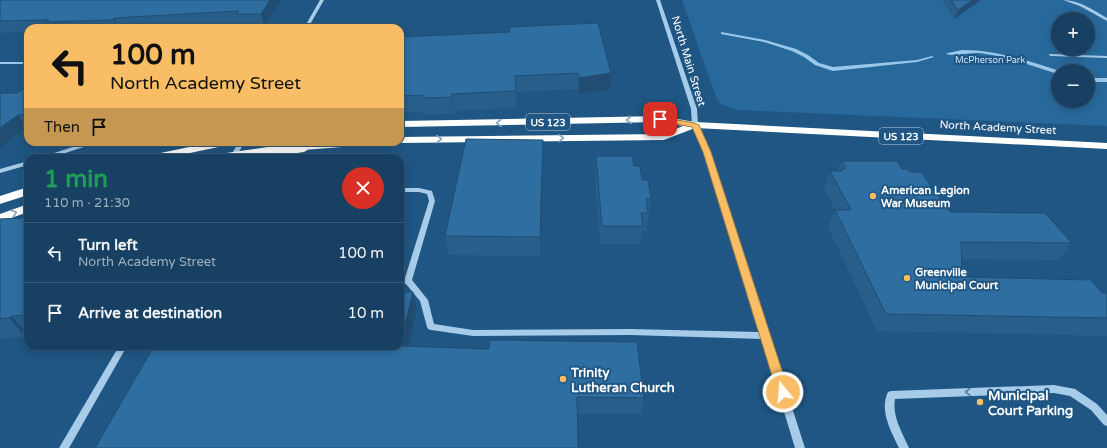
<!DOCTYPE html>
<html lang="en">
<head>
<meta charset="utf-8">
<style>
	:root { --surface:#174062; --page:#204768; --text:#f1f3f6; --muted:#9eafbe; --line:#365977 }
	body { margin:0; font-family:"Varela Round",sans-serif; background:var(--page); color:var(--text); height:100vh; display:flex; flex-direction:column; font-size:15px; white-space:nowrap }
	* { box-sizing:border-box; margin:0 }
	p { font-size:13px; color:var(--muted) }
	.icon { flex:none; width:22px; height:22px; fill:none; stroke:currentColor; stroke-width:2; stroke-linecap:round; stroke-linejoin:round }
	.map { position:relative; flex:1; overflow:hidden }
	.panel { position:absolute; left:24px; top:154px; width:380px; height:196px; display:flex; flex-direction:column; background:var(--surface); border-radius:12px; box-shadow:0 2px 10px #0003,0 0 0 1px var(--line) }
	.panel>* { flex:none }
	.guide { position:absolute; left:24px; top:24px; width:380px; height:122px; border-radius:12px; box-shadow:0 2px 10px #0003,0 0 0 1px var(--line); background:#f8bd65; color:#111; overflow:hidden }
	.controls { position:absolute; left:1051px; top:12px; display:grid; gap:8px }
	.controls a { display:grid; place-items:center; width:44px; height:44px; border-radius:50%; background:var(--surface); box-shadow:0 2px 10px #0003,0 0 0 1px var(--line); font-size:20px }
	.pin { position:absolute; display:grid; place-items:center; width:34px; height:34px; color:#fff; margin:-17px; border-radius:8px; box-shadow:0 2px 6px #0006 }
	.me { position:absolute; width:44px; margin:-22px; rotate:343deg; stroke-linejoin:round; filter:drop-shadow(0 0 3px #0008) }
	.turn { display:flex; align-items:center; gap:14px; height:84px; padding:0 20px; font-size:18px }
	.turn .icon { width:52px; height:52px; stroke-width:2.5 }
	.turn b { display:block; font-size:28px; line-height:34px }
	.then { display:flex; align-items:center; height:38px; padding:0 20px; background:#0003; gap:8px; font-size:15px }
	.round { display:grid; place-items:center; flex:none; width:42px; height:42px; border-radius:21px; background:var(--page) }
	.summary { display:flex; align-items:center; justify-content:space-between; height:68px; padding:0 20px }
	h1 { font-size:24px; font-weight:700; line-height:30px; color:#1e9e55 }
	ul { padding:0; list-style:none }
	li { display:flex; align-items:center; gap:12px; height:60px; padding:0 20px; border-top:1px solid var(--line) }
	li div { flex:1 }
	li b { display:block; font-size:15px }
	li em { font-style:normal }
	.map>svg:first-child { display:block }
</style>
</head>
<body>
<div class="map">
<svg width="1107" height="448" viewBox="0 0 1107 448">
	<rect width="100%" height="100%" fill="#1f5683"/>
	<path fill="#28699c" fill-rule="evenodd" d="M682,0H1107V126L738,110L720,104L715,94ZM1058,19H1088V49H1058ZM1058,71H1088V101H1058Z"/>
	<g fill="none" stroke-linecap="round" stroke-linejoin="round">
		<g fill="#99c8eb" fill-rule="evenodd">
			<path d="M721,32L765,40L796,49L808,55L819,63L833,67L917,60L932,56L934,57L917,62L833,71L815,65L804,57L792,51L764,42L721,34Z"/>
			<path d="M962,50C996,50 1028,61 1060,71H1058V74C1032,66 1007,56 979,53C972,53 950,56 946,54L948,53Z"/>
			<rect x="0" y="62" width="28" height="2"/>
			<rect x="1088" y="78" width="19" height="4"/>
		</g>
		<g fill="#a6cce9" fill-rule="evenodd">
			<path d="M320,0H324L308,28H304Z"/>
			<path d="M656,0H660L697,109L698,125L710,152L805,448H795L762,339L630,335L473,336L431,330L428,329L427,327L420,301L406,284L400,283V277L405,278L429,201L427,194L419,192H400V188H419L432,191L435,201L412,280L428,300L434,324L473,330L630,329L759,332L704,152L692,125L691,109Z"/>
			<path d="M1063,0C1079,0 1093,10 1107,18V21L1080,6Z"/>
			<path d="M1049,54L1107,56V58L1051,56L1049,55Z"/>
			<path d="M88,142H97L96,143L50,158H41L42,157Z"/>
			<path d="M239,142H245L235,158H229Z"/>
			<path d="M28,161V165L0,173V169Z"/>
			<path d="M119,346H127L69,448H59Z"/>
			<path d="M1054,385L1075,389L1097,404L1107,415V426L1104,425L1091,410L1070,396L1054,393L895,399C892,417 902,432 909,448H899C891,431 879,411 888,392L891,391Z"/>
		</g>
		<g fill="#fff" fill-rule="evenodd">
			<path d="M660,116L695,122L1107,143V149L695,128L664,140L400,143L396,142H400V137L663,134L683,126L660,122L400,127V121Z"/>
			<path d="M213,142H233L228,145L166,158H146L151,155Z"/>
			<path d="M328,142H373L368,145L303,150L298,147L303,144Z"/>
			<path d="M28,187V195L0,204V196Z"/>
			<path d="M28,204V212L0,222V214Z"/>
		</g>
		<path stroke="#fff" stroke-width="10" d="M227,158L303,147"/>
	</g>
	<g fill="#285f8a">
		<path d="M0,0H281L264,25L240,26L239,23L147,28H28V32L0,33Z"/>
		<path d="M942,0H981L954,19Z"/>
		<path d="M400,37L611,73L610,90L578,94L577,89L516,92L517,108L454,111V114L426,115L425,112L400,113Z"/>
		<path d="M28,88V127H26L0,148L17,93Z"/>
		<path d="M543,140V157L540,256L448,255L445,236Z"/>
		<path d="M596,156L642,180L651,199L646,231H642L641,244H600L595,174Z"/>
		<path d="M842,161L902,169L910,172L950,212L1072,243L1058,260L961,259L962,277L1107,293V336L877,331L828,227L835,210L824,188L830,171H838Z"/>
		<path d="M28,212V334L26,337L0,338V219L22,218Z"/>
		<path d="M413,292L417,309L408,346L644,398L641,414H577L400,346Z"/>
	</g>
	<g fill="#204d71">
		<path d="M270,0H281L264,25L261,14Z"/>
		<path d="M973,0H981L954,19L958,10Z"/>
		<path d="M114,18L119,28H118L114,20Z"/>
		<path d="M611,73L610,90L578,94L579,78Z"/>
		<path d="M452,94L454,111V114L452,97Z"/>
		<path d="M28,111V123L22,115Z"/>
		<path d="M18,115L26,127L0,148V128Z"/>
		<path d="M543,140V157L540,256V237Z"/>
		<path d="M413,292L417,309L404,363L400,345Z"/>
		<path d="M11,316L28,334L26,337L9,318Z"/>
	</g>
	<g fill="#2e6ea1" stroke="#204d71">
		<path d="M0,0H270L261,14H236L239,11L114,18V20L46,22L49,20L0,21Z"/>
		<path d="M951,0H973L958,10Z"/>
		<path d="M598,23L611,73L579,78L578,73L515,76L516,91L452,94V97L423,98V95L400,96V37L510,32L509,27Z"/>
		<path d="M25,88H28V111L22,115H18L0,128V93H17Z"/>
		<path d="M466,139L543,140L540,237L445,236Z"/>
		<path d="M596,156H632L634,166H640L642,180H648L651,199H646L648,213H641L643,226H602Z"/>
		<path d="M842,161H897L902,169H907L910,172H921L950,212L1045,213L1072,243L961,242L962,277L1091,280L1102,293H1107V318L886,314L835,210H851L830,171H842L841,169H846Z"/>
		<path d="M28,212V315L11,316L9,318L0,319V219L22,218Z"/>
		<path d="M400,292H413L400,345Z"/>
		<path d="M490,340L637,342L644,398L577,397L578,448H95L154,346H400L489,349Z"/>
	</g>
	<defs><path id="oneway-chevron" d="M-2-3.5L2.5 0L-2 3.5" fill="none" stroke-width="1.6" stroke-linecap="round" stroke-linejoin="round"/></defs>
	<g stroke="#84a2bb">
		<use href="#oneway-chevron" transform="translate(629 120) rotate(179)"/>
		<use href="#oneway-chevron" transform="translate(499 123) rotate(179)"/>
		<use href="#oneway-chevron" transform="translate(561 138) rotate(-1)"/>
		<use href="#oneway-chevron" transform="translate(439 139) rotate(-1)"/>
		<use href="#oneway-chevron" transform="translate(14 213) rotate(-18)"/>
	</g>
	<use stroke="#4879a2" href="#oneway-chevron" transform="translate(968 392) rotate(178)"/>
	<path fill="#f8bd65" stroke="#a17b42" d="M660,117L695,123L699,125L711,152L789,392L787,396L783,397L779,396L777,392L703,152L692,127L658,121L656,119Z"/>
	<g fill="#f8bd65" stroke="#1f5683" stroke-width="1.5">
		<circle cx="873" cy="196" r="4"/>
		<circle cx="907" cy="278" r="4"/>
		<circle cx="563" cy="379" r="4"/>
		<circle cx="980" cy="402" r="4"/>
	</g>
	<g text-anchor="middle" stroke-width="4" stroke-linejoin="round" paint-order="stroke">
		<g font-size="9" fill="#cae3f7" stroke="#1f5683">
			<text x="990" y="63">McPherson Park</text>
		</g>
		<g fill="#1f5683" stroke="#bcccda" stroke-width="1">
			<rect x="526" y="114" width="44" height="16" rx="3"/>
			<rect x="879" y="128" width="44" height="16" rx="3"/>
		</g>
		<g font-size="10" font-weight="bold" fill="#fff">
			<text x="548" y="126">US 123</text>
			<text x="901" y="140">US 123</text>
		</g>
		<g font-size="11" fill="#fff" stroke="#1f5683">
			<text transform="translate(689 61) rotate(73)" y="4">North Main Street</text>
			<text transform="translate(998 127) rotate(3)" y="4">North Academy Street</text>
		</g>
		<g font-size="11" font-weight="bold" fill="#fff" stroke="#1f5683" text-anchor="start">
			<text x="881" y="194">American Legion<tspan x="881" dy="13">War Museum</tspan></text>
			<text x="915" y="276">Greenville<tspan x="915" dy="13">Municipal Court</tspan></text>
		</g>
		<g font-size="13" font-weight="bold" fill="#fff" stroke="#1f5683" text-anchor="start">
			<text x="571" y="377">Trinity<tspan x="571" dy="15">Lutheran Church</tspan></text>
			<text x="988" y="400">Municipal<tspan x="988" dy="15">Court Parking</tspan></text>
		</g>
	</g>
</svg>
<div class="controls">
<a>+</a>
<a>−</a>
</div>
<div class="pin" style="left:660px;top:119px;background:#d93025"><svg class="icon" aria-label="arrive" viewBox="0 0 24 24"><path d="M6 21V4h12l-3 4 3 4H6"/></svg></div>
<svg class="me" style="left:783px;top:392px" viewBox="-20 -20 40 40"><circle r="17" fill="#f8bd65" stroke="#fff" stroke-width="3"/><path d="M0-11L8 9 0 5-8 9z" fill="#fff"/></svg>
<div class="guide">
<div class="turn"><svg class="icon" aria-label="left" viewBox="0 0 24 24"><path d="M17 20v-9H6M10 6l-5 5 5 5"/></svg><div><b>100 m</b>North Academy Street</div></div>
<div class="then">Then<svg class="icon" aria-label="arrive" viewBox="0 0 24 24"><path d="M6 21V4h12l-3 4 3 4H6"/></svg></div>
</div>
<section class="panel">
<div class="summary"><div><h1>1 min</h1><p>110 m · 21:30</p></div><a class="round" style="background:#d93025;color:#fff"><svg class="icon" aria-label="close" viewBox="0 0 24 24"><path d="M6 6l12 12M18 6L6 18"/></svg></a></div>
<ul>
<li><svg class="icon" aria-label="left" viewBox="0 0 24 24"><path d="M17 20v-9H6M10 6l-5 5 5 5"/></svg><div><b>Turn left</b><p>North Academy Street</p></div><em>100 m</em></li>
<li><svg class="icon" aria-label="arrive" viewBox="0 0 24 24"><path d="M6 21V4h12l-3 4 3 4H6"/></svg><div><b>Arrive at destination</b></div><em>10 m</em></li>
</ul>
</section>
</div>
</body>
</html>
